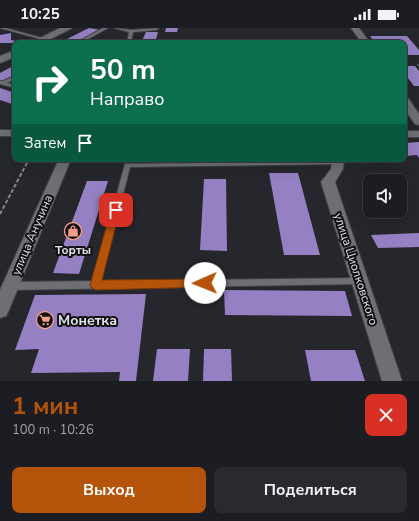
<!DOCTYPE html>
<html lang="ru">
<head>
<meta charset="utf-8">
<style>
	:root { --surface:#1c1d22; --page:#292a2f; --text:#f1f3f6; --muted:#a0a2a5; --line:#3a3b40; --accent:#b45309 }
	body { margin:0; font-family:"Nunito Sans",sans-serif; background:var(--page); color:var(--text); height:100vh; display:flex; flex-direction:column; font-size:15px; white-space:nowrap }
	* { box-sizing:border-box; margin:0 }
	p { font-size:13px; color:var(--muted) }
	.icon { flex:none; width:22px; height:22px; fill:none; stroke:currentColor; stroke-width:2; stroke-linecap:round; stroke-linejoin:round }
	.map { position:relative; height:353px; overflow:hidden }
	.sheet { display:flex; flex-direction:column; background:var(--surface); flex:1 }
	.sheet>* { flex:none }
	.guide { position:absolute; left:12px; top:12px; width:395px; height:122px; border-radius:8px; box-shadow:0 4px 16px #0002,0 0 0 1px var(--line); background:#0b6e4f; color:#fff; overflow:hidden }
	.buttons { position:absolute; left:363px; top:146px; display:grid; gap:8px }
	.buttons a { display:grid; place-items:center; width:44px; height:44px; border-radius:8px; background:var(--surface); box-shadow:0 4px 16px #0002,0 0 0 1px var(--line); font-size:20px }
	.pin { position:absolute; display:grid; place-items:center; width:34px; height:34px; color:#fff; margin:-17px; border-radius:8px; box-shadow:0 2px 6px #0006 }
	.me { position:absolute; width:44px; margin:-22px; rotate:269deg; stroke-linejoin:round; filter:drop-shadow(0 0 3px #0008) }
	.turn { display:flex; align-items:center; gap:14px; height:84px; padding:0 12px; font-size:18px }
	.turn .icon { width:52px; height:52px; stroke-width:2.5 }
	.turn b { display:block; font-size:28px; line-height:34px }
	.then { display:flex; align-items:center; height:38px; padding:0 12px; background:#0003; gap:8px; font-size:15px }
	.round { display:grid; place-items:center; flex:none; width:42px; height:42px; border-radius:8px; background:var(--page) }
	.summary { display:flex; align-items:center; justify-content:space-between; height:68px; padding:0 12px }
	h1 { font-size:24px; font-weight:700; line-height:30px; color:var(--accent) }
	.button { display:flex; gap:8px; margin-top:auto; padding:8px 12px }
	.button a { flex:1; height:46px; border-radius:8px; background:var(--accent); color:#fff; font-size:16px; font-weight:700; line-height:46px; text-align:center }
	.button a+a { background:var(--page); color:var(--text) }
	.status { display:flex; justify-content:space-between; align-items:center; height:28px; padding:0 20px; background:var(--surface); direction:ltr }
	.status svg { height:11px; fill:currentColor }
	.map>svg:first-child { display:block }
</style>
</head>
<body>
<div class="status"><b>10:25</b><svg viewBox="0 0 49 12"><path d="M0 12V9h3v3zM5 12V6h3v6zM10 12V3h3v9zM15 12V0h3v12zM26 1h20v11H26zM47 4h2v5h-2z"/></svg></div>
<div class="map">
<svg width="419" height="353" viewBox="0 0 419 353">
	<rect width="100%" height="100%" fill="#26272d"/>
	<g fill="#9480c2">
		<path d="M89,0L101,2L75,15H59Z"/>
		<path d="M166,0H178L177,4H165Z"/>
		<path d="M146,4H158L155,15H141Z"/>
		<path d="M11,5V12L16,13L12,15H0V7Z"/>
		<path d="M370,8H407L419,22V27H404V15H395L393,13H397L396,12H373Z"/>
		<path d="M332,11H348L350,15H334Z"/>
		<path d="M15,37V46L5,52H0V45Z"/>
		<path d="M404,38H415L419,43V58H414L404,45Z"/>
		<path d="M0,60L15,65V77L0,72Z"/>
		<path d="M419,114V130L417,127L404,128V115Z"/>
		<path d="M269,145H298L320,227H284Z"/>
		<path d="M204,151H226L227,223L200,222Z"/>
		<path d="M87,153H108L79,246L53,245Z"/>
		<path d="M419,205V219L378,220L371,207Z"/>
		<path d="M224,262L345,263L352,288L225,287Z"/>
		<path d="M146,266L136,353H119L120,344L31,345L39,321L15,322L35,267Z"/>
		<path d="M157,321H190L188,353H153Z"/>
		<path d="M204,321H231L232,353H203Z"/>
		<path d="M305,322H355L365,353H311Z"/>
	</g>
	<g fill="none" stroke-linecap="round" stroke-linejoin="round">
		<g stroke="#424348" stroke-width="2">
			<g id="service">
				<path d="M0,0H5L46,11L44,12Z"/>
				<path d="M103,0H108L81,15H76Z"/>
				<path d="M114,0L131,2L159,0L156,2L133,4L131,15H127L129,4Z"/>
				<path d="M15,48V51L7,55L15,57V60L0,56V53H3Z"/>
				<path d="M338,133L341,135L340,136L130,139L101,253L360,250L363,251L364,253L363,255L360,256L11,262L8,261L7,258L8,255L11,254L93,253L125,136Z"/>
			</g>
		</g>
		<g stroke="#424348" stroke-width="2">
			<g id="minor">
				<path d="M351,0H359L370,15H362Z"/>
				<path d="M404,69L408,70L419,86V97L415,96L404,80Z"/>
				<rect x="0" y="102" width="15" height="6"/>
				<rect x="404" y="103" width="15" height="6"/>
				<path d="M59,131H71L9,282L6,288L0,290V262Z"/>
				<path d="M332,131H344L343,141L335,154L402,353H382L321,154L331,141Z"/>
			</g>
		</g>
		<g stroke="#424348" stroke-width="2">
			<g id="tertiary">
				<path d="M60,0H72L43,15H30Z"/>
				<path d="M15,22V29L0,35V28Z"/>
			</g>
		</g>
		<path stroke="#85868b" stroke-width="1" stroke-dasharray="2.5 1" stroke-linecap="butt" d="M417,36L419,38"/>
		<path stroke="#85868b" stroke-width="1.5" stroke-dasharray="3 1.5" stroke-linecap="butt" d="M27,134L29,131"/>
		<path stroke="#85868b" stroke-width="2" stroke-dasharray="4 2" stroke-linecap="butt" d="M0,186L28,133"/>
		<use href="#service" fill="#6d6f75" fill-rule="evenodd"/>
		<use href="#minor" fill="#6d6f75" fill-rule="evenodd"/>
		<use href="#tertiary" fill="#6d6f75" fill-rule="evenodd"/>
	</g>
	<path fill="#b45309" stroke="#753606" d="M116,179L120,182L102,252L205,251L209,252L210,255L209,259L96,262L92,260L90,257L111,182Z"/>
	<defs>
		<g id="shop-ring" transform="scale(0.9)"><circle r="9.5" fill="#101013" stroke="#f49e89" stroke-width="1.5"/><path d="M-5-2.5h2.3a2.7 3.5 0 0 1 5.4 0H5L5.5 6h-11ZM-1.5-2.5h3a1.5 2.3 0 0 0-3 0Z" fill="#f49e89"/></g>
		<g id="supermarket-ring" transform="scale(0.9)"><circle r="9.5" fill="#101013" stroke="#f49e89" stroke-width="1.5"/><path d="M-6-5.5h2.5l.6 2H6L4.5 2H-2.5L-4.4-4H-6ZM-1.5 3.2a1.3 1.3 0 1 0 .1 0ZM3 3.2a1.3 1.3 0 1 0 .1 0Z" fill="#f49e89"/></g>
	</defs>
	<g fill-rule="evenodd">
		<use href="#shop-ring" x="73" y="203"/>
		<use href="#supermarket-ring" x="45" y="292"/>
	</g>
	<g text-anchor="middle" stroke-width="4" stroke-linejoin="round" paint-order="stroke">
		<g font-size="12" fill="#e3e4e8" stroke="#101013">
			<text transform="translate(32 207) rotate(-67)" y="4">улица Анучина</text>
			<text transform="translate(356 241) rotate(72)" y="4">улица Циолковского</text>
		</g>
		<g font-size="12" font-weight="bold" fill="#e3e4e8" stroke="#101013">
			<text x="73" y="226">Торты</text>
		</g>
		<g font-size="14" font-weight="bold" fill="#e3e4e8" stroke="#101013" text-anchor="start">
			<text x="58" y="297">Монетка</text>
		</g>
	</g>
</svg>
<div class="buttons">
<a><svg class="icon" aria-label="sound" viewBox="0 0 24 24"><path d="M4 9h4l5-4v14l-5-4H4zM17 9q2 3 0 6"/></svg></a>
</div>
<div class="pin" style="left:116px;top:182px;background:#d93025"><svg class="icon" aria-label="arrive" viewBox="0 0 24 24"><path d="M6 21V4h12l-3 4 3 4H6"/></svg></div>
<svg class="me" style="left:205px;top:255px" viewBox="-20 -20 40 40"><circle r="19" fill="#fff"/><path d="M0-13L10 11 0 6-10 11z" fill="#b45309"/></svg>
<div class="guide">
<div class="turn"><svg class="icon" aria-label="right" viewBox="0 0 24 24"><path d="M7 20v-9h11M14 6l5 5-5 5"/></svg><div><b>50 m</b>Направо</div></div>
<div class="then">Затем<svg class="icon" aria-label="arrive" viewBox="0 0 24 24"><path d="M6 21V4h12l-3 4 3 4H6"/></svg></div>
</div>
</div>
<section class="sheet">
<div class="summary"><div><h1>1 мин</h1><p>100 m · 10:26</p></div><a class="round" style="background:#d93025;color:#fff"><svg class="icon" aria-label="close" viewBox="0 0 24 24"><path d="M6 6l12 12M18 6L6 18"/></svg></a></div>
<div class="button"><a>Выход</a><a>Поделиться</a></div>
</section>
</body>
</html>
